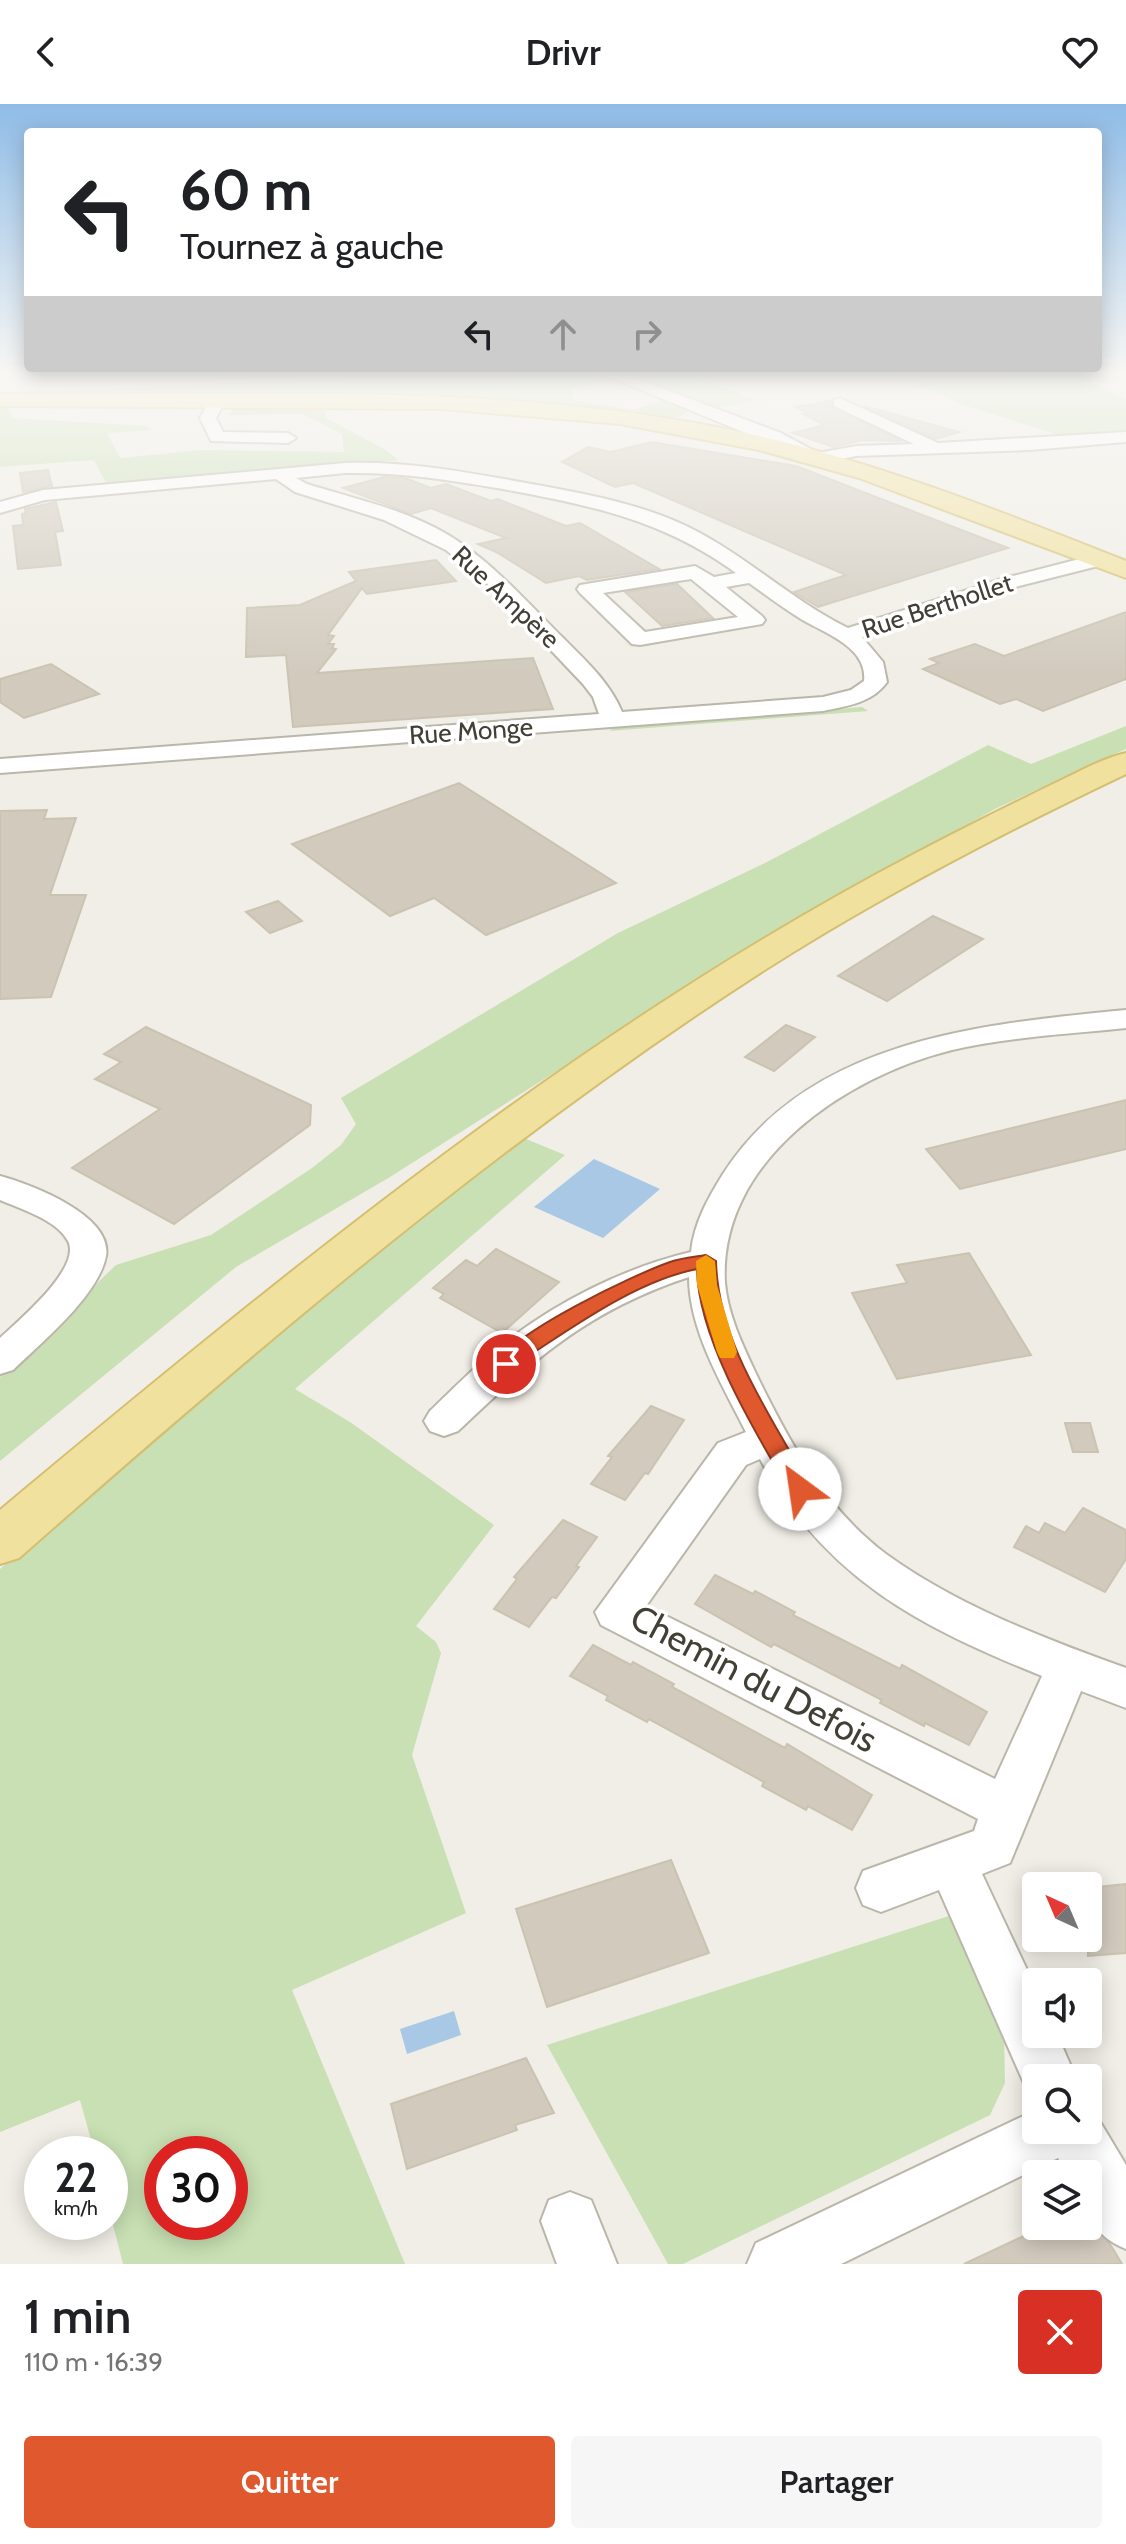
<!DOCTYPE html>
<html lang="fr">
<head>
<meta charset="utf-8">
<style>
	:root { --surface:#fff; --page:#f6f6f6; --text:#202124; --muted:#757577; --accent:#df582e }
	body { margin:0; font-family:Cabin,sans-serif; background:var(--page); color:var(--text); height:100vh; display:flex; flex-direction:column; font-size:30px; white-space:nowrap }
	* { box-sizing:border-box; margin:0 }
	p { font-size:26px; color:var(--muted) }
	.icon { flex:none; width:44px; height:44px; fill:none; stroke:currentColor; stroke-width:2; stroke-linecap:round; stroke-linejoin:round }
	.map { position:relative; height:2160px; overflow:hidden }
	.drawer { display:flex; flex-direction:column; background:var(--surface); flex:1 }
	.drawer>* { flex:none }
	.top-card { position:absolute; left:24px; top:24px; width:1078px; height:244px; border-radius:8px; box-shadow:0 4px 20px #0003; background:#fff; color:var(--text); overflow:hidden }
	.needle { width:52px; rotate:316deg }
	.controls { position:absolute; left:1022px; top:1768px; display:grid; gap:16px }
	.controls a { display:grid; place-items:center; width:80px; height:80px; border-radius:8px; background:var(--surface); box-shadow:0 4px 20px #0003; font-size:40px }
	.speed { position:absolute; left:24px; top:2032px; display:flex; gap:16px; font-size:40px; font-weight:700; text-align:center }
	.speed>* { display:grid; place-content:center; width:104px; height:104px; border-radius:50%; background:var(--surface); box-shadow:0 4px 20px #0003; line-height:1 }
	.speed small { font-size:20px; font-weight:400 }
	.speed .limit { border:12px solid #d22; background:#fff; color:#111 }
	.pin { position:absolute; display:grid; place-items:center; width:68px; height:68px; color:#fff; margin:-34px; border:4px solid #fff; border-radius:50%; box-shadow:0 2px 8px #0007 }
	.me { position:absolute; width:88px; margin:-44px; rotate:329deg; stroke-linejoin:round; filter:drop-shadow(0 0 6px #0008) }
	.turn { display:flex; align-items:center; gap:28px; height:168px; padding:0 24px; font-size:36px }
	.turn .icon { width:104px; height:104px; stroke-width:2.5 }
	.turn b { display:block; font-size:56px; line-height:68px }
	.lanes { display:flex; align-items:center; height:76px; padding:0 24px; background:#0003; justify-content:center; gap:40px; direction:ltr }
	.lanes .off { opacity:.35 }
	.round { display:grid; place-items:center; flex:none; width:84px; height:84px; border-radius:8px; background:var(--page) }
	.head { display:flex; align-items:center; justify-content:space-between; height:136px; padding:0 24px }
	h1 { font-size:48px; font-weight:600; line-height:60px }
	.button { display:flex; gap:16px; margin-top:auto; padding:16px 24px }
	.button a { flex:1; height:92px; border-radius:8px; background:var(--accent); color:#fff; font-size:32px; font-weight:600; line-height:92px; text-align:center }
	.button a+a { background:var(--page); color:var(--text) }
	header { display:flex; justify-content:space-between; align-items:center; height:104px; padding:0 24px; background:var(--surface); font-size:36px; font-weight:600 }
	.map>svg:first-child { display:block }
</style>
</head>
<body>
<header><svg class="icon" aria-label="back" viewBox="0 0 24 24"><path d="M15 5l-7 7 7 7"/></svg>Drivr<svg class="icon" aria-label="heart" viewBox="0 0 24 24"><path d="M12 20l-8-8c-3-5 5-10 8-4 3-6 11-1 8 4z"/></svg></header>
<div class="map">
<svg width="1126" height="2160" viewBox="0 0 1126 2160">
	<rect width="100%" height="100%" fill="#f0eee6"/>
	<g fill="#c8e0b3" fill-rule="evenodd">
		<path d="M394,270H602L614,274L571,285L575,297L633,306L667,295L691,305L680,313L656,315L515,299L0,291V288L98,286Z"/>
		<path d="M618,270H691L756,296L709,305Z"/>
		<path d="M892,270H1126V274L1092,279L1126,296V330L1071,335L964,301Z"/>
		<path d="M236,301H332L326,306V314L384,345L398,356L107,381L94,356L0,363V303H7L13,314L147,322L152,326L107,329L120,354L201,346L344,348L342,330L303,310L229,311Z"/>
		<path d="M862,603L868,607L609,627L618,622Z"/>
		<path d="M1126,622V645L997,704L790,819L390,1073L236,1163L0,1357V1273L116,1161L211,1131L312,1064L341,1041L356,1020L341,994L618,829L767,758L988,641L1031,660Z"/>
		<path d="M521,1033L565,1051L295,1285L350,1318L494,1421L416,1522L436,1538L441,1549L412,1651L466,1809L292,1886L405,2160H123L110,2109V2050H95L80,1996L0,2028V1465L238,1255ZM162,2050H230V2118H162Z"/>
		<path d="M949,1812L1004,1931L1005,1979L990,2011L683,2160H668L547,1941Z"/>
	</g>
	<g fill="#a9c8e6">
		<path d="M594,1055L660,1085L603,1134L534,1103Z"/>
		<path d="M454,1907L461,1931L407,1950L400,1925Z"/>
	</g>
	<g fill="#d1cabd" stroke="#cac3b1" stroke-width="2">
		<path d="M831,297L833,305L902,337L863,336L833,343L793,329L825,321L803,310L808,309L796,303Z"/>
		<path d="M864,302L959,328L936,335Z"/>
		<path d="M651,338L796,362L1008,444L818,503L794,488L846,471L633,379L615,383L562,358L588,343L611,348Z"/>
		<path d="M48,366L52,382L23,388L20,369Z"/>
		<path d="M384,373L405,374L431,384L446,380L491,397L498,395L566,422L580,419L659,465L587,476L579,472L546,479L496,448L478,440L506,434L431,404L411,410L343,384Z"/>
		<path d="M56,398L63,427L55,428L61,461L18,465L13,422L23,421L22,410L26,409L25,405Z"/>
		<path d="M436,456L456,477L367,490L362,484L328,531L334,532L328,540H334L332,544L336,545L317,569L533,554L553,605L293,623L286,551L246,553L247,504L300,501L356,477L349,468Z"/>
		<path d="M677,480L713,514L662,522L625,488Z"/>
		<path d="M1126,508V575L1043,607L1016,595L1000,600L923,565L939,559L930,555L975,540L1004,552Z"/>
		<path d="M51,560L99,590L24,614L0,598V575Z"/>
		<path d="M459,679L616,779L486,831L434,794L390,812L292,740Z"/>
		<path d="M47,706L44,715L76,714L50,791H86L51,893L0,895V707Z"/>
		<path d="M278,797L302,817L270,829L246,808Z"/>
		<path d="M933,812L983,835L887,897L838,872Z"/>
		<path d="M786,921L815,933L774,967L745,953Z"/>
		<path d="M146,923L311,1001L310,1021L174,1120L72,1064L160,1005L95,975L121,958L104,950Z"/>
		<path d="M1126,996V1045L960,1085L926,1045Z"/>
		<path d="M496,1145L559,1178L502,1229L440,1194L444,1190L433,1184L466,1156L477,1162Z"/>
		<path d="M969,1149L1031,1251L897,1275L852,1189L907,1179L897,1161Z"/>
		<path d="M651,1302L684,1316L648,1370L645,1369L625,1396L591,1380L612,1353L608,1352Z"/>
		<path d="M1065,1319H1090L1098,1348H1073Z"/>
		<path d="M1083,1404L1126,1426V1455L1105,1488L1014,1443L1026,1422L1039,1429L1045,1419L1065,1429Z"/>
		<path d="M563,1416L597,1433L576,1462L579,1463L556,1494L552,1493L529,1523L494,1505L517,1475L514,1473Z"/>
		<path d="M715,1471L753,1490L755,1487L795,1508L793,1511L900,1565L902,1561L987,1608L969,1641L925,1619L924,1622L880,1599L882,1596L774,1540L771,1543L695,1500Z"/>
		<path d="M593,1541L631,1561L633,1558L674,1580L672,1583L785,1644L787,1640L872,1691L852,1726L808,1702L806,1706L762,1682L764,1678L649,1615L647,1618L606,1596L608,1592L570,1572Z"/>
		<path d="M671,1756L709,1849L547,1903L516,1805Z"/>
		<path d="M1126,1780V1849L1088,1852V1784Z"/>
		<path d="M526,1954L554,2009L515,2021L517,2026L407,2065L391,2000Z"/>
		<path d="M1045,2122H1093L1110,2140L1122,2160H964Z"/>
	</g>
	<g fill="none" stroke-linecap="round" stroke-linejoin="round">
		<g stroke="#bbb6aa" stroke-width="4">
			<g id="minor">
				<path d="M602,270H624L781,329L818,349L856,342L914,340L834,302V296L840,294L938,339L1126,328V338L1030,346L856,352L819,359Z"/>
				<path d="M217,292L225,297L216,314L223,328L288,329L296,334L288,339L211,337L200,314L211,294Z"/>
				<path d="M345,359C406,357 466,368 526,379C585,390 647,400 700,429C752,457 795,498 848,524L1005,474L1099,450L1109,456L1106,460L1019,482L862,533L883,558L887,578C872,599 847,602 823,607L0,669V655L599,610L593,593L583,580L489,481L446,446L384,416L295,388L276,375L45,396L0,409V398L43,386ZM345,369C399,368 450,376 503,385C591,401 663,416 736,469L714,473L695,462L580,481L577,485L580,489L632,540L640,541L762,520L765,516L762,512L726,483L749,479C766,491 783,504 801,515C824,529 868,543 864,577L851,586L823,593L622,608C609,577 584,555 561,532C529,500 499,466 462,440C418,408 358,396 307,380L296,374ZM691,475L738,513L645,528L603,489Z"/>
				<path d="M1126,906V924C1068,930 1009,933 952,946C846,972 718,1057 725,1179C728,1213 745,1246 759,1276C791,1341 826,1405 886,1450C958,1502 1043,1534 1126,1564V1604L1081,1587L1010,1759L982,1770L1036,1885V1930H1057L1076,1974H1036V1996L1030,1993L939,1786L881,1808L863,1801L856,1784L863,1767L974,1727L978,1715L601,1521L595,1508L718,1339L746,1328C723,1282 689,1227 689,1173C588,1206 533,1256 458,1327L444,1332L430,1327L424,1317L430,1307C454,1284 477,1260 503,1240C558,1197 624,1164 691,1148C694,1119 708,1094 723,1070C809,935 982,920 1126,906ZM760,1355C826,1475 920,1523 1042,1572L995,1675L646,1502L746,1361Z"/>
				<path d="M0,1072C30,1080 113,1111 106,1152C99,1191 41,1239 13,1266L0,1270V1234C18,1217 82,1164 68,1137C57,1116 21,1105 0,1096Z"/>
				<path d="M1088,2004L1093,2006L1126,2061V2145C1089,2130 1088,2107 1088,2070H1067L1058,2054L841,2160H747L756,2139L1036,2006V2026H1088Z"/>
				<path d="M570,2088L591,2096L617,2160H557L541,2117L549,2096Z"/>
			</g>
		</g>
		<g stroke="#d4bf70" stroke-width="4">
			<g id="major">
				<path d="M0,290C235,292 473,278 706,321C851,348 990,403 1126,457V474L859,374L759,346L620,320L443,305L0,302Z"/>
				<path d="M1126,649V670C1000,730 877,794 760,869C495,1040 255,1246 19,1454L0,1460V1406C288,1166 583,923 916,749C961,725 1006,703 1051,681C1075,670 1100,655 1126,649Z"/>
			</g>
		</g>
		<use href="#minor" fill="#fff" fill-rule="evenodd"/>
		<use href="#major" fill="#f1e19e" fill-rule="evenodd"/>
	</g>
	<linearGradient id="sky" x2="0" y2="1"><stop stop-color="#8fbce7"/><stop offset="0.47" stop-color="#f8f7f4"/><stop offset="1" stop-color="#f8f7f4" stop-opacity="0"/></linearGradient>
	<rect width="1126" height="572" fill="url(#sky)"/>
	<path fill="#df582e" stroke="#91391e" stroke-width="2" d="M706,1151L716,1157C718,1241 773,1314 811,1385L807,1391L800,1394L792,1391C757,1331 698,1236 697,1165C641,1176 583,1216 536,1247C523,1255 514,1269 499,1265L496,1260C514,1228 633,1171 670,1158C682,1154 695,1153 706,1151Z"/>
	<path fill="#f59e0b" d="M706,1151L715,1157L717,1181L737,1248L734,1254H720L717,1248L697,1181L696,1157Z"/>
	<g text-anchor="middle" stroke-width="7" stroke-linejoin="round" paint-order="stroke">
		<g font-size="26" fill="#423f36" stroke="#fff">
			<text transform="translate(506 493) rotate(43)" y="9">Rue Ampère</text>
			<text transform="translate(937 502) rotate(-18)" y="9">Rue Berthollet</text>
			<text transform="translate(471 627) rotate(-4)" y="9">Rue Monge</text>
		</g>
		<g font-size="36" fill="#423f36" stroke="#fff">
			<text transform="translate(754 1574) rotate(28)" y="13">Chemin du Defois</text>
		</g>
	</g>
</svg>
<div class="controls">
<a><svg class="needle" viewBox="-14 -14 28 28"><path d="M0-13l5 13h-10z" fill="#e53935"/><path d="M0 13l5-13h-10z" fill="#757577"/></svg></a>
<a><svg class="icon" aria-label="sound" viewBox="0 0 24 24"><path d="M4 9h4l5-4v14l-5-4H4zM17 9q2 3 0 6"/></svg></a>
<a><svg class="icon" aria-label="search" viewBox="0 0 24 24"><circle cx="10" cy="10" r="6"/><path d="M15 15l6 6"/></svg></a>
<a><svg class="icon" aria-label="layers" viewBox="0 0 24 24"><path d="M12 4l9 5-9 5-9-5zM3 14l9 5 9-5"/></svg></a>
</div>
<div class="speed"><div>22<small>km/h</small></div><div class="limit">30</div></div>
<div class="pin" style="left:506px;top:1260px;background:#d93025"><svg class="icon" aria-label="arrive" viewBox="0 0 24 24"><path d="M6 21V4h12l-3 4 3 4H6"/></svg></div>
<svg class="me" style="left:800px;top:1385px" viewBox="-20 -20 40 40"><circle r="19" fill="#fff"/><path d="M0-13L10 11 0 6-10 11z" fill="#df582e"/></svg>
<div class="top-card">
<div class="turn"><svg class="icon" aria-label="left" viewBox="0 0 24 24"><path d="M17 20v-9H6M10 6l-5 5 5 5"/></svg><div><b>60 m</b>Tournez à gauche</div></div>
<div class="lanes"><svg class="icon" aria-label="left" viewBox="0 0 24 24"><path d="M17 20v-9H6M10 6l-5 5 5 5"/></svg><svg class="icon off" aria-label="ahead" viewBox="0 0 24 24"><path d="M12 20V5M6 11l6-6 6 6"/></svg><svg class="icon off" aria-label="right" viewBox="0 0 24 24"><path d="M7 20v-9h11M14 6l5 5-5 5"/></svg></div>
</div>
</div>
<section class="drawer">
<div class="head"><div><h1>1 min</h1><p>110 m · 16:39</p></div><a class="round" style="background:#d93025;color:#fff"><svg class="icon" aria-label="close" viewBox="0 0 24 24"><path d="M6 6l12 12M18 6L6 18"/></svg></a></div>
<div class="button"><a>Quitter</a><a>Partager</a></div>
</section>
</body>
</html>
